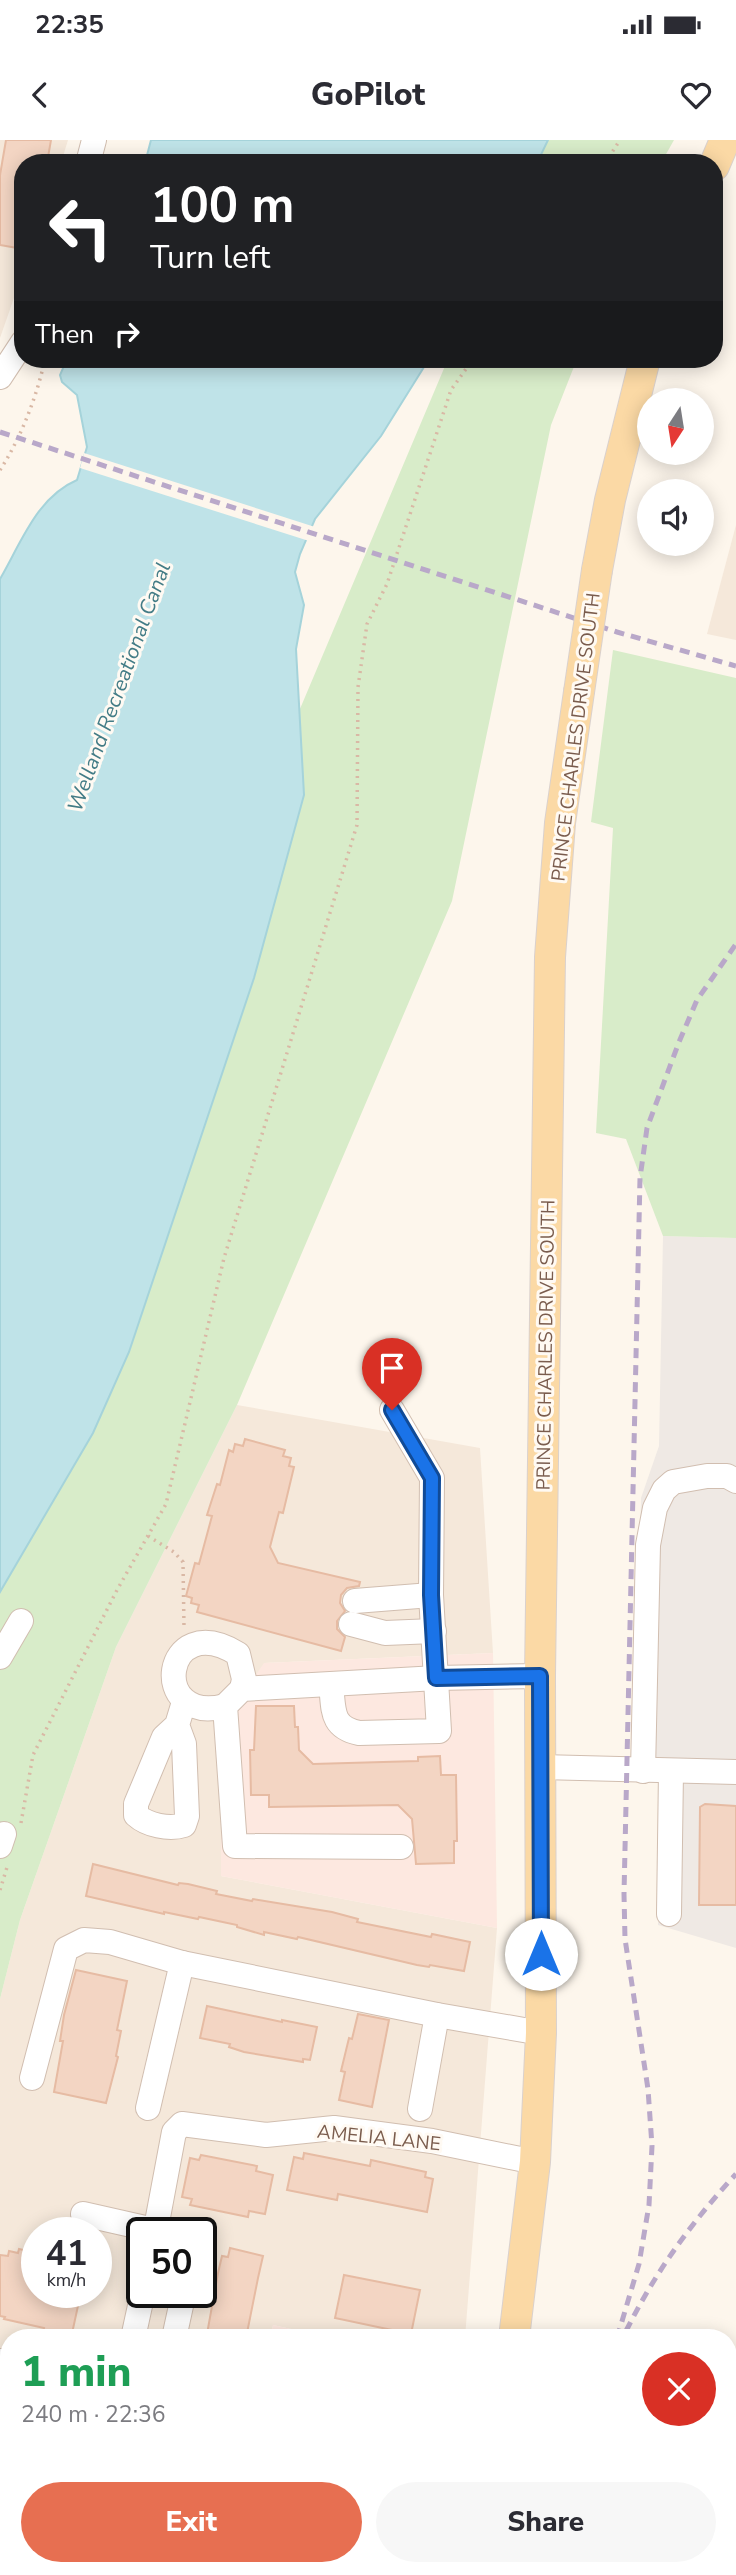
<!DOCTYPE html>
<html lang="en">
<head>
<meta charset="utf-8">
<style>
	:root { --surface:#fff; --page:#f7f7f7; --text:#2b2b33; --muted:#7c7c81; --accent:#e76f51 }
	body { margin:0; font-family:"Nunito Sans",sans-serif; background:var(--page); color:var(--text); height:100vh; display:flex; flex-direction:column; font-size:26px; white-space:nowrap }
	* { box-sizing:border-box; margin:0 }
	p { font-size:23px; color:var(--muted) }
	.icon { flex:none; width:38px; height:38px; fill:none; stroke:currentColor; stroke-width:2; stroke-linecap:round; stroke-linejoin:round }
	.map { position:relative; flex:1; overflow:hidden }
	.sheet { position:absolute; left:0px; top:2189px; width:737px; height:247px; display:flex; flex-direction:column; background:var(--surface); border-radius:28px 28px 0 0; box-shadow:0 4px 18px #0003 }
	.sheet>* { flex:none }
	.banner { position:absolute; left:14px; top:14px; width:709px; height:214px; border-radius:28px; box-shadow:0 4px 18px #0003; background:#202124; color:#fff; overflow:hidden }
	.needle { width:46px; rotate:192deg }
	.buttons { position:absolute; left:637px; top:248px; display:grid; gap:14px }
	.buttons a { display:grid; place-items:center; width:77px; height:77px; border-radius:50%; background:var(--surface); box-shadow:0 4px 18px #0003; font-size:35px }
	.speed { position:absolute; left:21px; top:2077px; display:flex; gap:14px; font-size:35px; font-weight:700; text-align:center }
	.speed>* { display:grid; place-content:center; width:91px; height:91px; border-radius:50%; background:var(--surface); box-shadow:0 4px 18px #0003; line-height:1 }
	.speed small { font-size:18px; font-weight:400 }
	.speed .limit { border:4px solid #111; border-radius:10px; background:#fff; color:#111 }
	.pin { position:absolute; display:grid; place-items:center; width:60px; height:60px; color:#fff; margin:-72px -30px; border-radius:50% 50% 50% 0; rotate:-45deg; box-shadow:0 0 7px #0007 }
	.pin .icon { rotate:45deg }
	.me { position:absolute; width:77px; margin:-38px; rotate:0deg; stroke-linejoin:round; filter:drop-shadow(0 0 5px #0008) }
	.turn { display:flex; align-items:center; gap:24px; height:147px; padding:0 21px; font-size:32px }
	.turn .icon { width:91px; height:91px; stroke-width:2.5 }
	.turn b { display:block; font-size:49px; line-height:60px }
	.then { display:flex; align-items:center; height:66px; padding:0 21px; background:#0003; gap:14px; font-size:26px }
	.round { display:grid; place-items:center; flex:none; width:74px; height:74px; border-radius:37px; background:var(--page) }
	.overview { display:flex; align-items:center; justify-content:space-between; height:119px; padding:0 21px }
	h1 { font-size:42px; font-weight:800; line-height:52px; color:#1e9e55 }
	.primary-button { display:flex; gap:14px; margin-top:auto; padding:14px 21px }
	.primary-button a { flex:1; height:80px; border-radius:42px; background:var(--accent); color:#fff; font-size:28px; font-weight:800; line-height:80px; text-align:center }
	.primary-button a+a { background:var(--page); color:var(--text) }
	.status { display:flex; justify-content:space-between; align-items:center; height:49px; padding:0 35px; background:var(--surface); direction:ltr }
	.status svg { height:19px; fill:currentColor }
	header { display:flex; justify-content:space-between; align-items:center; height:91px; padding:0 21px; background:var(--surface); font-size:32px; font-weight:800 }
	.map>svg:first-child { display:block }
</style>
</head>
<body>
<div class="status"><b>22:35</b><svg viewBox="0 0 49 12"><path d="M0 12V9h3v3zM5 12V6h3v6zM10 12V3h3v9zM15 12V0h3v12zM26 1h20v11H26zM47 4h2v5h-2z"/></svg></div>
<header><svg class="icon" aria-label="back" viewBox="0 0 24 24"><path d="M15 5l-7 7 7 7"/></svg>GoPilot<svg class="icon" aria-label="heart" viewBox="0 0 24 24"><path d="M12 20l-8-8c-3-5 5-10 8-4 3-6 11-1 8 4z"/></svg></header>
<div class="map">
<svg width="736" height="2435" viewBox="0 0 736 2435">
	<rect width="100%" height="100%" fill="#fdf6ec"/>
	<g fill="#f5e8da" fill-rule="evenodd">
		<path d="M0,0H68L61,23H23V132L0,198Z"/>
		<path d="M736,385V500L707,494Z"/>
		<path d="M237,1265L480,1308L493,1513L264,1523L221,1736L497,1788L465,2198H332L273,2185L270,2198H9V2289L0,2288V1859L20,1780L116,1507ZM37,2093H96V2152H37ZM142,2093H201V2152H142Z"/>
	</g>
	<g fill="#fde8e0">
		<path d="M493,1513L497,1788L221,1736V1585L264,1523Z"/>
		<path d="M273,2185L332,2198H270Z"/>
		<path d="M217,2427H421L419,2435H216Z"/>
	</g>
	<path fill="#efe9e4" d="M663,1096L736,1098V1808L658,1785L659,1643L635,1641L641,1358L659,1306Z"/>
	<g fill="#d8ecc9">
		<path d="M541,0H674L661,23H531Z"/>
		<path d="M448,219H577L551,285L452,761L237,1265L116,1507L20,1780L0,1859V1278Z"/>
		<path d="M613,510L736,538V1098L663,1096L626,999L596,993L613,688L591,682Z"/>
	</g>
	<g fill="#bfe3e8" stroke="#a5d3da" stroke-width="2">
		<path d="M151,0H548L537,23H145Z"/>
		<path d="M67,219H429L381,296L315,379L300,414L295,432L304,465L296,509L304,655L254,838L129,1212L93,1293L0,1452V439C21,403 37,357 77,340L87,307L77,255L62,242L60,235Z"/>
	</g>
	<path fill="#fdf6ec" d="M84,313L315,387L309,401L80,328Z"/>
	<g fill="#f3d5c3" stroke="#e6bba3" stroke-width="2">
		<path d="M6,0H51L47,23H23V109L0,105V35Z"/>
		<path d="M245,1299L285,1310L283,1316L291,1318L289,1326L294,1327L283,1373L279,1372L270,1407L278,1423L360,1442L359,1446L347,1448L341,1455L340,1463L345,1471L337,1481V1489L345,1497L341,1511L197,1472L199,1465L191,1463L192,1458L186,1456L195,1423L199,1424L212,1376L207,1375L217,1344L220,1345L229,1310L233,1312L235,1304L243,1306Z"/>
		<path d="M256,1566H294L295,1587H298L299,1610L313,1624L418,1621V1617L440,1616L441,1635H456L457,1701H454V1723L416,1724L412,1679L398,1665L269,1667V1655H251L250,1610H254Z"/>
		<path d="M705,1664L736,1666V1765H699L700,1667Z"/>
		<path d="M93,1724L178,1745L179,1743L188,1744L217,1751L216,1754L252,1761L253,1759L332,1772L358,1779L357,1782L431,1797L432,1794L470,1802L464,1831L430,1825L429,1827L417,1825L298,1797L297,1799L264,1792V1795L237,1787V1785L199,1777L198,1779L164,1772V1774L86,1756Z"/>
		<path d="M76,1830L127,1841L117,1890L121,1891L116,1916L118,1917L106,1963L54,1952L63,1901H60L64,1875Z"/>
		<path d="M207,1866L282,1882V1880L317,1887L310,1920L303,1919V1922L244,1912L229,1907L230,1904L200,1898Z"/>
		<path d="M358,1874L389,1880L372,1967L339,1960L345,1932L341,1931L349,1898L352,1899Z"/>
		<path d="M304,2013L370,2026L371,2020L426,2032L425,2037L433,2039L427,2072L338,2054L337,2060L287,2050L294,2017L303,2019Z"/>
		<path d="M201,2015L257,2026L256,2031L273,2035L265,2074L249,2071L248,2077L190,2065L192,2059L182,2057L190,2018L199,2020Z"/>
		<path d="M230,2108L263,2116L258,2138L246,2198H212V2195L207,2194L218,2133L222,2116L228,2117Z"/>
		<path d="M19,2109L37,2113V2152H81L71,2198L43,2192L44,2188L4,2179L5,2177L0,2176V2115L8,2116L9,2111L18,2113Z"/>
		<path d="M344,2135L420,2150L411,2194L335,2178Z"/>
	</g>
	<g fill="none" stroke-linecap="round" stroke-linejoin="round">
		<g stroke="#d1beb0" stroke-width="26">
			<g id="minor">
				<path d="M88,23L94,0"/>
				<path d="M0,237L23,202"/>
				<path d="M355,1461L431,1455"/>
				<path d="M351,1484L385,1493L434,1491"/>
				<path d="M0,1517L21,1481"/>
				<path d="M331,1545C334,1569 330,1587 359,1593L439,1591L431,1455L432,1338L392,1270"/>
				<path d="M225,1566C148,1586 162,1467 238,1514L244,1539L242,1549"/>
				<path d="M177,1585L184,1604L187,1676L184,1685C169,1690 147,1685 136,1675V1664L164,1597L177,1585L184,1562"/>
				<path d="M541,1627L736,1632"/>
				<path d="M643,1631L648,1405L655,1368L664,1350L673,1342L707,1336H727L736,1341"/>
				<path d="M0,1706L4,1694"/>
				<path d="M401,1707L235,1706L225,1566L242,1549L437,1538L540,1536"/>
				<path d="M669,1774L671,1631"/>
				<path d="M32,1938L66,1809L84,1800L110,1802L182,1823L437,1875L541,1893"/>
				<path d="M148,1968L182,1823"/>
				<path d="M420,1969L437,1875"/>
				<path d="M83,2074L167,2093"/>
				<path d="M155,2093L174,1992L182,1984L266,1995L334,1988L432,2001L535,2022"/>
				<path d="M133,2198L143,2152"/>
				<path d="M174,2198L184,2152"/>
				<path d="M0,2221L9,2223"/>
				<path d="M231,2435L233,2427"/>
				<path d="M334,2435L335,2427"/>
			</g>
		</g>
		<g stroke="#dad1cd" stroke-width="32">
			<g id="major">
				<path d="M714,26L725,0"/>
				<path d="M597,430L610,360L645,219"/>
				<path d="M514,2198L535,2022L541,1893L540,1536L550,817L560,683L579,552"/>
				<path d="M473,2435L474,2427"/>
			</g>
		</g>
		<g stroke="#d9b8a5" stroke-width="3.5" stroke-dasharray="2 5" stroke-linecap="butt">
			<path d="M605,23L620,0"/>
			<path d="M0,330C21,298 37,256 45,219"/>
			<path d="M148,1396L174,1412L183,1422L184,1488"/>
			<path d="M21,1683L33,1615L117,1450L166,1364L224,1118L357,685L358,547L367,484L387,444L451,250L473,219"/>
			<path d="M0,1750L8,1724"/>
		</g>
		<use href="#minor" stroke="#fff" stroke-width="24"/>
		<use href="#major" stroke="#fbd9a5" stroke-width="30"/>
		<g stroke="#b9a8c9" stroke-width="5" stroke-dasharray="10 7" stroke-linecap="butt">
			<path d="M0,292L617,492L736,526"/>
			<path d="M626,2191C656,2131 691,2083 736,2034"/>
			<path d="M617,2198L639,2124L649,2065L652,2006L648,1949L625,1799L624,1754L640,1038L647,988L679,902L697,860L736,804"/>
			<path d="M555,2435L557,2427"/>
		</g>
		<g stroke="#dad1cd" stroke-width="32" stroke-linecap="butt">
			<path id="major-bridge" d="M579,552L597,430"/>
		</g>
		<use href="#major-bridge" stroke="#fbd9a5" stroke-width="30"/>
	</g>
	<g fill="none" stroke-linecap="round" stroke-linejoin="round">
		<g stroke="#114b97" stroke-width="18">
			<path id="route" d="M392,1270L432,1338L431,1455L436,1538L540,1536L541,1814"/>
		</g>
		<use href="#route" stroke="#1a73e8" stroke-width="12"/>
	</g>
	<g text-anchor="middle" stroke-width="6" stroke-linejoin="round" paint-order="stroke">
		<g font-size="19" fill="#7a5c4d" stroke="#fffaf3">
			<text transform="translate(575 597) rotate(-83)" y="7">PRINCE CHARLES DRIVE SOUTH</text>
			<text transform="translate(545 1205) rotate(-89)" y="7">PRINCE CHARLES DRIVE SOUTH</text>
			<text transform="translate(379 1997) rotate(6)" y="7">AMELIA LANE</text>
		</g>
		<g font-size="21" font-style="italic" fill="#437c86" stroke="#fffaf3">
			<text transform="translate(119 547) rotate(-70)" y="7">Welland Recreational Canal</text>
		</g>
	</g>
</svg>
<div class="buttons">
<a><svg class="needle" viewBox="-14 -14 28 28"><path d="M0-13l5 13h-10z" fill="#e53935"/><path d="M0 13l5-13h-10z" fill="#7c7c81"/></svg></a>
<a><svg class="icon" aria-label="sound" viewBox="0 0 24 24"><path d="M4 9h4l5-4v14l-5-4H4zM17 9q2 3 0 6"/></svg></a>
</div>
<div class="speed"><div>41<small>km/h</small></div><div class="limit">50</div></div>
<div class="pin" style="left:392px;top:1270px;background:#d93025"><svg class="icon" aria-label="arrive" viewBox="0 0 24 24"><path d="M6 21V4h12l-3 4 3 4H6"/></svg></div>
<svg class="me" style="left:541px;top:1814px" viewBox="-20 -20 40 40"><circle r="19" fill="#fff"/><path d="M0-13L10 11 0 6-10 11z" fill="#1a73e8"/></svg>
<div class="banner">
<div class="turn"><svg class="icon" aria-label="left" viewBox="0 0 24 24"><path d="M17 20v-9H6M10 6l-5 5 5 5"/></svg><div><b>100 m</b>Turn left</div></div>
<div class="then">Then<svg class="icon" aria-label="right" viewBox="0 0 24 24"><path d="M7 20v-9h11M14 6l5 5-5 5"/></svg></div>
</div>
<section class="sheet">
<div class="overview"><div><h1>1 min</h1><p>240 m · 22:36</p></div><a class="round" style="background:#d93025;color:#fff"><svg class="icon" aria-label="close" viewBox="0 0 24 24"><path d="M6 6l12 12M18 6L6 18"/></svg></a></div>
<div class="primary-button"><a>Exit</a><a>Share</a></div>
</section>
</div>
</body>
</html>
